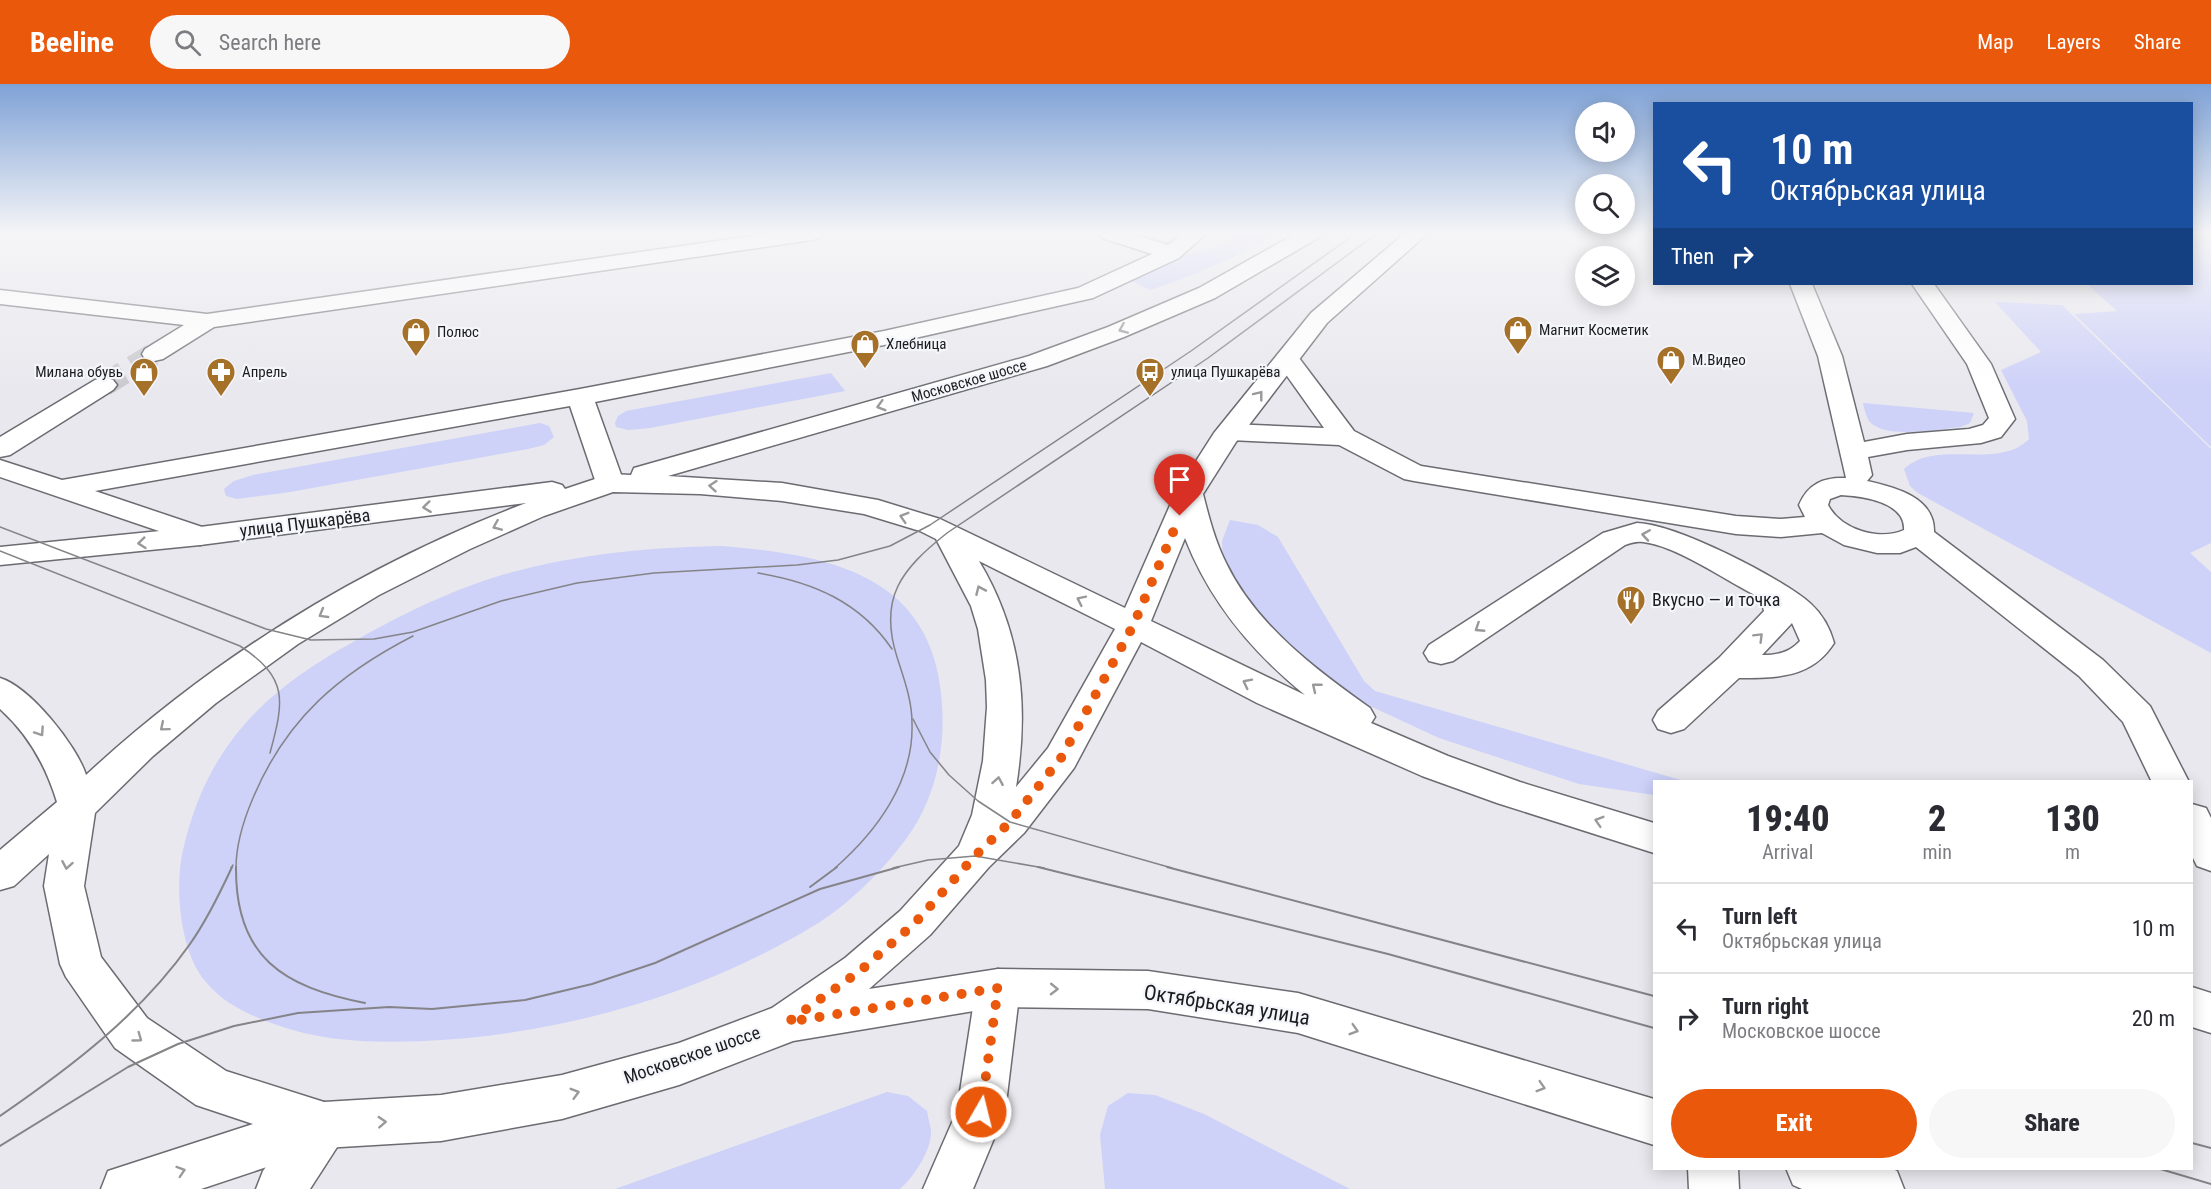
<!DOCTYPE html>
<html lang="en">
<head>
<meta charset="utf-8">
<style>
	:root { --surface:#fff; --page:#f7f7f7; --text:#2b2b33; --muted:#7c7c81; --line:#e1e1e2; --accent:#ea580c }
	body { margin:0; font-family:"Roboto Condensed",sans-serif; background:var(--page); color:var(--text); height:100vh; display:flex; flex-direction:column; font-size:22px; white-space:nowrap }
	* { box-sizing:border-box; margin:0 }
	p { font-size:20px; color:var(--muted) }
	.icon { flex:none; width:33px; height:33px; fill:none; stroke:currentColor; stroke-width:2; stroke-linecap:round; stroke-linejoin:round }
	.map { position:relative; flex:1; overflow:hidden }
	.panel { position:absolute; left:1653px; top:696px; width:540px; height:390px; display:flex; flex-direction:column; background:var(--surface); border-radius:0px; box-shadow:0 3px 15px #0003 }
	.panel>* { flex:none }
	.hud { position:absolute; left:1653px; top:18px; width:540px; height:183px; border-radius:0px; box-shadow:0 3px 15px #0003; background:#1a4fa0; color:#fff; overflow:hidden }
	.tools { position:absolute; left:1575px; top:18px; display:grid; gap:12px }
	.tools a { display:grid; place-items:center; width:60px; height:60px; border-radius:50%; background:var(--surface); box-shadow:0 3px 15px #0003; font-size:30px }
	.pin { position:absolute; display:grid; place-items:center; width:51px; height:51px; color:#fff; margin:-62px -26px; border-radius:50% 50% 50% 0; rotate:-45deg; box-shadow:0 0 6px #0007 }
	.pin .icon { rotate:45deg }
	.me { position:absolute; width:66px; margin:-33px; rotate:8deg; stroke-linejoin:round; filter:drop-shadow(0 0 4px #0008) }
	.turn { display:flex; align-items:center; gap:21px; height:126px; padding:0 18px; font-size:27px }
	.turn .icon { width:78px; height:78px; stroke-width:2.5 }
	.turn b { display:block; font-size:42px; line-height:51px }
	.then { display:flex; align-items:center; height:57px; padding:0 18px; background:#0003; gap:12px; font-size:22px }
	.eta { display:flex; justify-content:space-evenly; align-items:center; height:102px; text-align:center }
	.eta b { font-size:36px; font-weight:800; line-height:42px }
	.primary-button { display:flex; gap:12px; margin-top:auto; padding:12px 18px }
	.primary-button a { flex:1; height:69px; border-radius:36px; background:var(--accent); color:#fff; font-size:24px; font-weight:800; line-height:69px; text-align:center }
	.primary-button a+a { background:var(--page); color:var(--text) }
	ul { padding:0; list-style:none }
	li { display:flex; align-items:center; gap:18px; height:90px; padding:0 18px; border-top:2px solid var(--line) }
	li div { flex:1 }
	li b { display:block; font-size:22px }
	li em { font-style:normal }
	header { display:flex; align-items:center; gap:36px; box-sizing:border-box; height:84px; padding:0 30px; background:var(--accent); color:#fff }
	header strong { font-size:28px }
	nav { display:flex; gap:33px; margin-inline-start:auto; font-size:21px }
	.search { width:420px; height:54px; background:var(--page); display:flex; align-items:center; gap:15px; box-sizing:border-box; padding:0 21px; border-radius:33px; color:var(--muted); font-size:22px }
	.map>svg:first-child { display:block }
</style>
</head>
<body>
<header>
<strong>Beeline</strong>
<div class="search"><svg class="icon" aria-label="search" viewBox="0 0 24 24"><circle cx="10" cy="10" r="6"/><path d="M15 15l6 6"/></svg>Search here</div>
<nav><a>Map</a><a>Layers</a><a>Share</a></nav>
</header>
<div class="map">
<svg width="2211" height="1105" viewBox="0 0 2211 1105">
	<rect width="100%" height="100%" fill="#e8e8ee"/>
	<g fill="#ced1f8">
		<path d="M1237,150H1277C1236,173 1195,192 1150,206L1132,197L1189,170L1214,164Z"/>
		<path d="M2192,150H2211V363L2074,230L2117,227L2087,200H2192Z"/>
		<path d="M1995,218L2062,221L2211,365V459L2190,469L2211,488V569L1918,409L1910,402L1904,385C1937,354 1998,387 2029,355L2027,337L2001,286L2041,268Z"/>
		<path d="M831,289L845,307L650,344L628,346L616,343L615,339L618,332L626,327Z"/>
		<path d="M1863,319L1974,329L1970,339L1961,343C1938,345 1885,356 1869,337C1866,332 1864,324 1863,319Z"/>
		<path d="M540,339L549,342L554,353L544,361L528,365L290,408L237,415L226,412L224,405L234,397L253,391Z"/>
		<path d="M1230,436L1258,441L1278,453L1364,597L1375,607L1684,697L1654,698V711L1579,700L1439,654L1370,622L1314,585L1260,536L1223,476L1222,457Z"/>
		<path d="M722,462C813,470 917,484 938,590C949,646 941,708 906,755C881,789 846,823 810,844C695,913 557,951 424,957C373,959 323,958 274,940C249,931 223,919 206,898C179,867 174,800 184,762C193,725 206,692 229,660C260,616 306,584 353,558C391,536 431,516 472,501C548,473 641,463 722,462Z"/>
		<path d="M887,1008L908,1012L927,1027C928,1034 930,1040 931,1046C932,1066 914,1093 900,1105H615Z"/>
		<path d="M1128,1009L1155,1011L1204,1030L1350,1105H1105L1100,1051L1108,1022Z"/>
	</g>
	<g fill="none" stroke-linecap="round" stroke-linejoin="round">
		<path stroke="#c9c9cf" stroke-width="23" stroke-dasharray="23 11" stroke-linecap="butt" d="M104,301L154,270"/>
		<g stroke="#6b6c71" stroke-width="3">
			<g id="minor">
				<path d="M766,150H822L819,154L812,156L214,243L163,275L154,277L145,275L142,270L145,265L184,241L0,220V206L207,230Z"/>
				<path d="M1099,150H1132L1168,161L1182,150H1206L1179,174L1093,214L884,261L595,318L624,399L620,405L610,408L600,405L596,399L570,322L95,407L211,446L215,452L211,458L200,461L0,393V376L62,396L580,305L884,247L1078,204L1152,170L1102,154Z"/>
				<path d="M1790,200H1812L1842,272L1864,358L1907,350L1969,345L1983,341L1989,334L1967,280L1912,200H1934L1991,280L2015,335L2001,353L1981,359L1907,366L1868,373L1872,391L1867,397C1894,403 1935,413 1934,448L2103,576L2150,622L2189,698H2152L2123,638L2079,592L1916,463L1900,469H1877L1844,461L1822,449L1781,453L1736,450L1414,397L1404,395L1339,361L1230,356L1221,354L1217,348L1221,342L1230,340L1324,344L1275,275L1278,270L1287,268L1296,270L1354,347L1421,382L1736,432L1781,435L1805,433L1799,421C1808,400 1823,393 1846,394L1818,272ZM1841,411C1862,412 1906,418 1904,446C1879,457 1841,446 1828,421L1830,415Z"/>
				<path d="M104,293L113,296L117,301L113,306L10,371L0,373V353L95,296Z"/>
				<path d="M1637,439C1676,440 1782,494 1811,520C1822,530 1830,544 1834,559C1812,594 1777,594 1739,594L1684,645L1671,649L1658,645L1653,636L1658,627L1719,574L1764,527L1762,519L1753,510C1724,495 1674,461 1643,458C1636,457 1631,459 1625,461L1453,577L1441,580L1429,577L1424,569L1429,561L1603,449ZM1792,539L1800,557C1789,569 1777,571 1762,571Z"/>
				<path d="M2192,720L2206,724L2211,734V787L2197,782L2192,772Z"/>
				<path d="M998,885L1013,890L1020,904L1005,1028L973,1105H923L957,1027L976,904L983,890Z"/>
				<path d="M324,1018L341,1025L348,1041L341,1057L310,1105H256L263,1087L307,1025Z"/>
				<path d="M1688,1084H1738L1739,1105H1689Z"/>
			</g>
		</g>
		<g stroke="#6b6c71" stroke-width="3">
			<g id="major">
				<path d="M1295,150H1321L1318,154L1215,214L1124,253L1047,282L668,392L782,399L878,416L940,435L1125,524L1175,410L1214,349L1311,229L1404,150H1427L1327,239L1236,358L1203,410C1209,434 1215,457 1226,479C1256,541 1315,585 1370,624L1375,633L1371,639L1448,672L1520,698L1654,739V769L1497,719L1422,692L1257,619L1141,558L1074,684L1024,749L989,783L930,851L869,905L998,885L1148,887L1298,909L1654,1015V1061L1298,949L1148,925L998,923L793,957L679,1001L562,1035L441,1057L324,1064L201,1105H101L108,1087L253,1040L196,1021L115,964L66,893L60,880L44,802L49,770L14,802L0,806V766L57,718C46,682 29,651 0,625V594C30,603 77,662 86,691C214,573 363,481 526,419L200,461L0,481V463L200,443L552,398L562,401L565,405L610,390L631,391L634,384L1029,272L1108,243L1199,204ZM613,408L700,410L782,417L864,430L920,447L936,455L971,522L978,545L986,596L987,623L983,677L972,731L959,762L900,827L845,874L772,924L679,959L562,991L441,1011L324,1018L226,987L147,934L101,873L84,802L95,729L153,672L216,619L298,560L379,511L470,465L544,432ZM1185,454C1210,518 1252,568 1305,611L1151,537ZM979,477L1115,545L1048,664L1016,703C1029,622 1022,549 979,477Z"/>
				<path d="M2192,903L2211,909V949L2192,943Z"/>
				<path d="M1786,1084H1890L1897,1087L1904,1105H1802L1793,1101Z"/>
			</g>
		</g>
		<use href="#minor" fill="#fff" fill-rule="evenodd"/>
		<use href="#major" fill="#fff" fill-rule="evenodd"/>
		<g stroke="#848488" stroke-width="1.5">
			<path d="M0,443L266,545L311,556L374,555L413,548L501,517L577,499L654,489L797,481L838,476L890,462L930,441L1191,267L1355,150"/>
			<path d="M0,467L240,562C289,594 284,617 270,669"/>
			<path d="M758,489C813,498 860,518 892,565"/>
			<path d="M913,635L930,668L949,691L978,717L1010,738L1172,784"/>
			<path d="M231,784L233,781"/>
			<path d="M236,784C236,761 244,735 253,714C286,635 339,590 413,552"/>
			<path d="M835,784C876,748 914,698 912,639C912,616 904,595 897,573C878,513 902,485 947,449L1208,274L1376,150"/>
			<path d="M893,784L928,776L975,772L1044,784"/>
		</g>
		<g stroke="#848488" stroke-width="2">
			<path d="M236,783C235,873 283,903 365,919"/>
			<path d="M1038,783L1388,870L1654,944"/>
			<path d="M1167,783L1654,912"/>
			<path d="M810,803L837,783"/>
			<path d="M0,1032C71,983 140,931 190,860C207,836 220,809 232,783"/>
			<path d="M2192,1059L2211,1064"/>
			<path d="M0,1062L128,983L178,960L234,942L298,929L389,923L432,925L525,916L592,900L655,879L820,805L899,783"/>
			<path d="M2157,1084L2211,1100"/>
		</g>
	</g>
	<defs><path id="oneway-chevron" d="M-2-3.5L2.5 0L-2 3.5" fill="none" stroke-width="1.6" stroke-linecap="round" stroke-linejoin="round" transform="scale(1.5)"/></defs>
	<g stroke="#98999a">
		<use href="#oneway-chevron" transform="translate(1123 245) rotate(157)"/>
		<use href="#oneway-chevron" transform="translate(1259 311) rotate(-52)"/>
		<use href="#oneway-chevron" transform="translate(881 322) rotate(164)"/>
		<use href="#oneway-chevron" transform="translate(713 402) rotate(-175)"/>
		<use href="#oneway-chevron" transform="translate(427 423) rotate(173)"/>
		<use href="#oneway-chevron" transform="translate(904 433) rotate(-163)"/>
		<use href="#oneway-chevron" transform="translate(497 442) rotate(157)"/>
		<use href="#oneway-chevron" transform="translate(1646 451) rotate(-171)"/>
		<use href="#oneway-chevron" transform="translate(142 459) rotate(174)"/>
		<use href="#oneway-chevron" transform="translate(980 506) rotate(-114)"/>
		<use href="#oneway-chevron" transform="translate(1081 516) rotate(-154)"/>
		<use href="#oneway-chevron" transform="translate(323 530) rotate(150)"/>
		<use href="#oneway-chevron" transform="translate(1479 544) rotate(147)"/>
		<use href="#oneway-chevron" transform="translate(1759 553) rotate(-45)"/>
		<use href="#oneway-chevron" transform="translate(1247 599) rotate(-153)"/>
		<use href="#oneway-chevron" transform="translate(1316 603) rotate(-141)"/>
		<use href="#oneway-chevron" transform="translate(164 643) rotate(140)"/>
		<use href="#oneway-chevron" transform="translate(40 648) rotate(56)"/>
		<use href="#oneway-chevron" transform="translate(998 697) rotate(-80)"/>
		<use href="#oneway-chevron" transform="translate(1599 737) rotate(-163)"/>
		<use href="#oneway-chevron" transform="translate(67 781) rotate(100)"/>
		<use href="#oneway-chevron" transform="translate(1054 905) rotate(1)"/>
		<use href="#oneway-chevron" transform="translate(1354 946) rotate(17)"/>
		<use href="#oneway-chevron" transform="translate(138 954) rotate(36)"/>
		<use href="#oneway-chevron" transform="translate(1541 1003) rotate(17)"/>
		<use href="#oneway-chevron" transform="translate(575 1009) rotate(-16)"/>
		<use href="#oneway-chevron" transform="translate(382 1038) rotate(-3)"/>
		<use href="#oneway-chevron" transform="translate(181 1087) rotate(-18)"/>
	</g>
	<linearGradient id="sky" x2="0" y2="1"><stop stop-color="#7fa2d6"/><stop offset="0.49" stop-color="#f5f5f7"/><stop offset="1" stop-color="#f5f5f7" stop-opacity="0"/></linearGradient>
	<rect width="2211" height="305" fill="url(#sky)"/>
	<g fill="none" stroke-linecap="round" stroke-linejoin="round">
		<path stroke="#ea580c" stroke-width="10" stroke-dasharray="0 18" d="M981,1028L998,904L788,938L860,887L915,839L975,772L1010,738L1061,674L1133,542L1180,432"/>
	</g>
	<defs>
		<g id="shop-pin" transform="scale(1.5)"><path d="M0 17L-7.5 6A9.5 9.5 0 1 1 7.5 6Z" fill="#a57129" stroke="#f5f5fc"/><path d="M-5-2.5h2.3a2.7 3.5 0 0 1 5.4 0H5L5.5 6h-11ZM-1.5-2.5h3a1.5 2.3 0 0 0-3 0Z" fill="#fff"/></g>
		<g id="pharmacy-pin" transform="scale(1.5)"><path d="M0 17L-7.5 6A9.5 9.5 0 1 1 7.5 6Z" fill="#a57129" stroke="#f5f5fc"/><path d="M-2-6h4v4h4v4h-4v4h-4v-4h-4v-4h4Z" fill="#fff"/></g>
		<g id="bus-pin" transform="scale(1.5)"><path d="M0 17L-7.5 6A9.5 9.5 0 1 1 7.5 6Z" fill="#a57129" stroke="#f5f5fc"/><path d="M-5-6H5V4H4V6H2V4H-2V6H-4V4H-5ZM-3.5-4V0h7V-4ZM-3.5 1.2v1.5H-2V1.2ZM2 1.2v1.5H3.5V1.2Z" fill="#fff"/></g>
		<g id="restaurant-pin" transform="scale(1.5)"><path d="M0 17L-7.5 6A9.5 9.5 0 1 1 7.5 6Z" fill="#a57129" stroke="#f5f5fc"/><path d="M-5-6h1v4h1v-4h1v4h1v-4h1v5L-1.5 .5V6h-2V.5L-5-1ZM5-6V6H3V1.5H1.5Q1.5-4 5-6Z" fill="#fff"/></g>
	</defs>
	<g fill-rule="evenodd">
		<use href="#shop-pin" x="1518" y="246"/>
		<use href="#shop-pin" x="416" y="248"/>
		<use href="#shop-pin" x="865" y="260"/>
		<use href="#shop-pin" x="1671" y="276"/>
		<use href="#shop-pin" x="144" y="288"/>
		<use href="#pharmacy-pin" x="221" y="288"/>
		<use href="#bus-pin" x="1150" y="288"/>
		<use href="#restaurant-pin" x="1631" y="516"/>
	</g>
	<g text-anchor="middle" stroke-width="4.5" stroke-linejoin="round" paint-order="stroke">
		<g font-size="15" fill="#1b1c1e" stroke="#f5f5fc" text-anchor="start">
			<text x="1539" y="251">Магнит Косметик</text>
			<text x="437" y="253">Полюс</text>
			<text x="886" y="265">Хлебница</text>
			<text x="1692" y="281">М.Видео</text>
			<text x="123" y="293" text-anchor="end">Милана обувь</text>
			<text x="242" y="293">Апрель</text>
			<text x="1171" y="293">улица Пушкарёва</text>
		</g>
		<g font-size="15" fill="#1b1c1e" stroke="#f5f5fc">
			<text transform="translate(969 297) rotate(-16)" y="5">Московское шоссе</text>
		</g>
		<g font-size="18" fill="#1b1c1e" stroke="#f5f5fc">
			<text transform="translate(305 439) rotate(-7)" y="6">улица Пушкарёва</text>
			<text transform="translate(692 971) rotate(-19)" y="6">Московское шоссе</text>
		</g>
		<g font-size="18" fill="#1b1c1e" stroke="#f5f5fc" text-anchor="start">
			<text x="1652" y="522">Вкусно — и точка</text>
		</g>
		<g font-size="21" fill="#1b1c1e" stroke="#f5f5fc">
			<text transform="translate(1227 921) rotate(9)" y="7">Октябрьская улица</text>
		</g>
	</g>
</svg>
<div class="tools">
<a><svg class="icon" aria-label="sound" viewBox="0 0 24 24"><path d="M4 9h4l5-4v14l-5-4H4zM17 9q2 3 0 6"/></svg></a>
<a><svg class="icon" aria-label="search" viewBox="0 0 24 24"><circle cx="10" cy="10" r="6"/><path d="M15 15l6 6"/></svg></a>
<a><svg class="icon" aria-label="layers" viewBox="0 0 24 24"><path d="M12 4l9 5-9 5-9-5zM3 14l9 5 9-5"/></svg></a>
</div>
<div class="pin" style="left:1180px;top:432px;background:#d93025"><svg class="icon" aria-label="arrive" viewBox="0 0 24 24"><path d="M6 21V4h12l-3 4 3 4H6"/></svg></div>
<svg class="me" style="left:981px;top:1028px" viewBox="-20 -20 40 40"><circle r="17" fill="#ea580c" stroke="#fff" stroke-width="3"/><path d="M0-11L8 9 0 5-8 9z" fill="#fff"/></svg>
<div class="hud">
<div class="turn"><svg class="icon" aria-label="left" viewBox="0 0 24 24"><path d="M17 20v-9H6M10 6l-5 5 5 5"/></svg><div><b>10 m</b>Октябрьская улица</div></div>
<div class="then">Then<svg class="icon" aria-label="right" viewBox="0 0 24 24"><path d="M7 20v-9h11M14 6l5 5-5 5"/></svg></div>
</div>
<section class="panel">
<div class="eta">
<div><b>19:40</b><p>Arrival</p></div>
<div><b>2</b><p>min</p></div>
<div><b>130</b><p>m</p></div>
</div>
<ul>
<li><svg class="icon" aria-label="left" viewBox="0 0 24 24"><path d="M17 20v-9H6M10 6l-5 5 5 5"/></svg><div><b>Turn left</b><p>Октябрьская улица</p></div><em>10 m</em></li>
<li><svg class="icon" aria-label="right" viewBox="0 0 24 24"><path d="M7 20v-9h11M14 6l5 5-5 5"/></svg><div><b>Turn right</b><p>Московское шоссе</p></div><em>20 m</em></li>
</ul>
<div class="primary-button"><a>Exit</a><a>Share</a></div>
</section>
</div>
</body>
</html>
